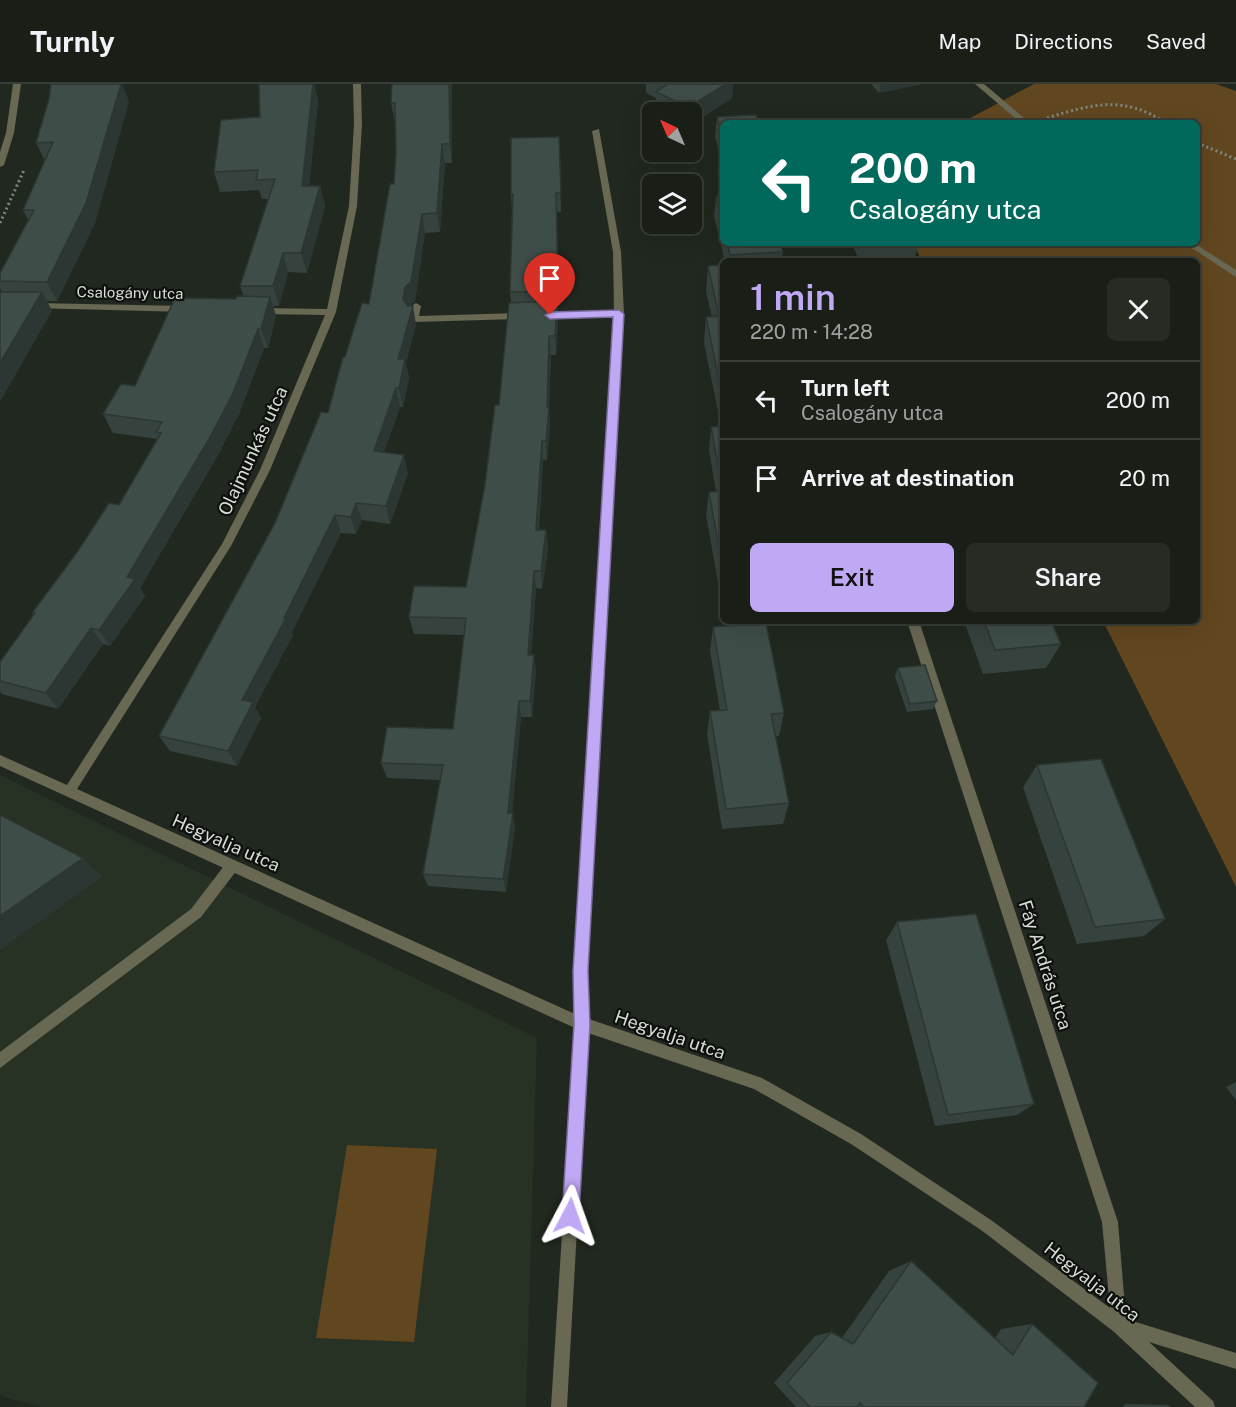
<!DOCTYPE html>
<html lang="en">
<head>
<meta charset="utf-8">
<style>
	:root { --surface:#191e17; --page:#262b24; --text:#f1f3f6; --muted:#9fa2a1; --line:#373c36; --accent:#bfa8f4 }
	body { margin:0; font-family:"Public Sans",sans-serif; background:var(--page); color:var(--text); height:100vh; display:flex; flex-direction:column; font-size:22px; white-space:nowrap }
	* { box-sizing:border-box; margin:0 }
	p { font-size:20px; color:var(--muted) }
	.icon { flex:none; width:33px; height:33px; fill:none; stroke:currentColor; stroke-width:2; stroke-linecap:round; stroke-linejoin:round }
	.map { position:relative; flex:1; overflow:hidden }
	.drawer { position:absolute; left:720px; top:174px; width:480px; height:366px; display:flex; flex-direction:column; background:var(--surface); border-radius:9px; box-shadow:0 6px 24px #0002,0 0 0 2px var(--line) }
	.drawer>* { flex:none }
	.guide { position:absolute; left:720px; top:36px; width:480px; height:126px; border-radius:9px; box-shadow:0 6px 24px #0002,0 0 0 2px var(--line); background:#00695c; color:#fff; overflow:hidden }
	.needle { width:39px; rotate:316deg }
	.buttons { position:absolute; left:642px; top:18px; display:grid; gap:12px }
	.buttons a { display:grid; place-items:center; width:60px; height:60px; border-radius:9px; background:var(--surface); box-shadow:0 6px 24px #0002,0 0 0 2px var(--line); font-size:30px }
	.pin { position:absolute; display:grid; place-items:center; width:51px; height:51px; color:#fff; margin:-62px -26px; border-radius:50% 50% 50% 0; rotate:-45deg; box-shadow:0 0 6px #0007 }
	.pin .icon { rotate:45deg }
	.me { position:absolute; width:66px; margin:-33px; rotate:4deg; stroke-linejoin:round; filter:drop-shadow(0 0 4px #0008) }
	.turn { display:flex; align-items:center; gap:21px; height:126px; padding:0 30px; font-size:27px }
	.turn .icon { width:78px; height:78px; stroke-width:2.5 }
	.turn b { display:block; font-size:42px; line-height:51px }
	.round { display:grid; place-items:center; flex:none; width:63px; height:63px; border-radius:9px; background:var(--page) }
	.head { display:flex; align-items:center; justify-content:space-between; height:102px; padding:0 30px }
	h1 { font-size:36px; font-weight:600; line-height:45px; color:var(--accent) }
	.cta { display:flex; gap:12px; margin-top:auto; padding:12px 30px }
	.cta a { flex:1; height:69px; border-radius:9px; background:var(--accent); color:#111; font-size:24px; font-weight:600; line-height:69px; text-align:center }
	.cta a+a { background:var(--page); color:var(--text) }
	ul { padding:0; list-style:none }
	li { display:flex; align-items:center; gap:18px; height:78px; padding:0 30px; border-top:2px solid var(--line) }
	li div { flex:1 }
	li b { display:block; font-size:22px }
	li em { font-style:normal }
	header { display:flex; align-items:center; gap:36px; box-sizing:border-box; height:84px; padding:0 30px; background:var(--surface); border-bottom:2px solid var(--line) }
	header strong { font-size:28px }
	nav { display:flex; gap:33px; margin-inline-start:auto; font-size:21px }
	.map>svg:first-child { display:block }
</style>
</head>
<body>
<header>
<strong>Turnly</strong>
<nav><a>Map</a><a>Directions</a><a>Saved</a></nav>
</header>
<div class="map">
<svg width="1236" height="1323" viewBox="0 0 1236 1323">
	<rect width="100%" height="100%" fill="#21281f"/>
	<path fill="#273224" d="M0,691L537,954L526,1323H42L0,1312Z"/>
	<g fill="#614720">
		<path d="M1034,0H1216L1236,7V803L1103,537H1197V177H922L913,159H1197V39H961Z"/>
		<path d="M347,1061L437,1065L414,1258L316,1254Z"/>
	</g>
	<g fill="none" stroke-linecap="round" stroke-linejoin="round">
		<g stroke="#818780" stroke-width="3" stroke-dasharray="2 3" stroke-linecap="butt">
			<path d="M1047,34C1092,20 1124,11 1166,39"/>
			<path d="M1197,59L1236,75"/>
			<path d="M0,139L24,86"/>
		</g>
		<path fill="#686853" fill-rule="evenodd" d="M232,776L237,778L238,782L237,786L201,833L0,984V968L191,825L227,778Z"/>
		<g fill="#686853" fill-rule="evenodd">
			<path d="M353,0H361L362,40L357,122L336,228L270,386L231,462L77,705L575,930L573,887L614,233L542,235L537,232L542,229L614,227L613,168L592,47L599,45L621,168L624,230L587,887L589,935L762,994L861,1050L991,1136L1110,1224L1102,1138L907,537H919L1118,1138L1126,1235L1236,1269V1285L1149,1258L1213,1317L1215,1323H1195L1113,1247L981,1146L851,1060L754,1005L588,949L567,1323H551L575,944L0,682V671L67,701L222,460L260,386L325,231L260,230L255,227L260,224L327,225L349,122L354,40Z"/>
			<path d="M975,0H984L1030,39H1021Z"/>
			<path d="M1184,159H1194L1236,186V193Z"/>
			<path d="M35,219L186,222L191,225L186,228L32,224V220Z"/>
			<path d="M416,219L421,222L419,232L521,229L526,232L521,235L414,238L409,235L411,222Z"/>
		</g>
		<path fill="#686853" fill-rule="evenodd" d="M13,0H21L14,49L4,81L0,83V68L6,49Z"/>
	</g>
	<g fill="#36423e">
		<path d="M259,0H314L318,17L309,102H320L325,122L307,189L288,188L279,222H273L276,232L268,264H264L240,328L217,373L140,504L145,512L110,562L103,560L58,625L2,610L0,607V578L34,531L32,529L119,421L158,355L113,349L103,330L236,215L244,213L240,202L268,115H262L259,106L220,108L214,88L260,33Z"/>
		<path d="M452,0V79H445L440,148L425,149L415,217L409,222L416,241L406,278L409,294L403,323H400L384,368L408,389L390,440L362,436L356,450L341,449L292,548L293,551L255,623L261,634L237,682L170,667L159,652L275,439L328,329L345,273L369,220L394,100L396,69L395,38V39L391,19Z"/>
		<path d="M646,0H733L732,14L692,40V28H658L655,27L656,14L646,9Z"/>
		<path d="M871,0H922L879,9Z"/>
		<path d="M129,17L95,139L57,217H47L52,227L2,208L0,204V189L28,136L23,126L45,77L36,59Z"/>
		<path d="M717,33L723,39V83L715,52Z"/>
		<path d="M559,53L561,128H557L558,237L556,271H551L549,323L550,342L547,376H543L539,446H546L548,464L542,505L536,504L531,571L536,587L532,633H521L512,729L515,743L506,808L428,802L423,790L441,696L387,694L381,679L453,645L464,551L414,550L409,533L466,503L499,321L511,219L510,208L512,127L511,110Z"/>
		<path d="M716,113H723V159H780L783,168L782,177H725L714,132Z"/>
		<path d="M852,159H919L914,176L908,177H859Z"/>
		<path d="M723,181V503L719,504L706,431L709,408L716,407L709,367L711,343L721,342L704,259L706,233H712L706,208L708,182Z"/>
		<path d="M964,537H1051L1061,560L1046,584L983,590Z"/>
		<path d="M713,543L784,629L779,652H775L789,719L783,740L722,745L707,650L710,627H720L710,567Z"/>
		<path d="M898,584L937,617L933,625L907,628L895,592Z"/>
		<path d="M1037,681L1165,835L1144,852L1077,860L1023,703Z"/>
		<path d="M897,838L1034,1020L1017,1031L935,1042L886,856Z"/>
		<path d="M1236,998V1016L1226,1003Z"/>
		<path d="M911,1177L995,1254L1001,1245L1032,1240L1084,1323H796L774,1299L815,1252L831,1248L842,1254L889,1187Z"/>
		<path d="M1125,1320L1168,1321L1171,1323H1123Z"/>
	</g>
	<g fill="#2c3632">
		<path d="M121,0H122L129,17L95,139L57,217L47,198Z"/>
		<path d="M313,0L318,17L307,121L302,102Z"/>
		<path d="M449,0H452V79L450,60Z"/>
		<path d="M726,0H733L732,14L692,40V21Z"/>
		<path d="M881,0H922L879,9Z"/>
		<path d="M442,60L445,79L440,148L437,129Z"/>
		<path d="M320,102L325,122L307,189L301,169Z"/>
		<path d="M556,109L557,128L559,226L558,207Z"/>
		<path d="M422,130L425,149L415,217L409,222L407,235L403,216L405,203Z"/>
		<path d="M283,169L288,188L279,222L273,202Z"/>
		<path d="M42,208L52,227L0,318V279Z"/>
		<path d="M270,213L276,232L268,264L261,245Z"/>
		<path d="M557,217L558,237L556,271L555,252Z"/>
		<path d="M413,222L416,241L406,278L409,294L403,323L399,304L398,275Z"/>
		<path d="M258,245L264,264L240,328L217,373L140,504L145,512L110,562L99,546Z"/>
		<path d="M549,252L551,271L549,325V323L550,342L547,376L546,357Z"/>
		<path d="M396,304L400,323L378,385L374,367Z"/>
		<path d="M542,357L543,376L537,463L536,446Z"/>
		<path d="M404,371L408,389L390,440L386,422Z"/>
		<path d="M356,419L362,436L356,450L351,433Z"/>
		<path d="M335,431L341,449L292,548L293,551L255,623L261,634L237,682L228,667L242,616Z"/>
		<path d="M546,446L548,464L542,505L541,487Z"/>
		<path d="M534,487L536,504L530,587L528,571Z"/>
		<path d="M91,544L103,560L58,625L46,609Z"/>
		<path d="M534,571L536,587L532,633L530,617Z"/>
		<path d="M519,617L521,633L511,743L508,729Z"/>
		<path d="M513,729L515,743L506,808L503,795Z"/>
		<path d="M83,774L102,793L0,866V832Z"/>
	</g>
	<g fill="#3f4d48" stroke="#2c3632" stroke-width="1.5">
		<path d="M51,0H121L86,119L47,198L0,197V189L34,126H23L53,58L36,59L49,15Z"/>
		<path d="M259,0H313L302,102H320L301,169H283L273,202H240L275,95L256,96L258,86L214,88L221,36L260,33Z"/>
		<path d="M392,0H449L450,60H442L437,129L422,130L411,198L405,203L403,216L408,222H413L398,275H405L399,304H396L374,367L404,371L386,422L356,419L351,433L335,431L284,534H286L242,616L253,618L228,667L159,652L275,439L321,328L328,329L343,273H345L362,219L369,220L390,100H394L396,69L395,19H391Z"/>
		<path d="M668,0H726L692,21H684L656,8Z"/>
		<path d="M756,31L759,39H723V57L717,33Z"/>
		<path d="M559,53L561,109H556L558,207L510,208L513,110H511V54Z"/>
		<path d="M716,113H723V143Z"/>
		<path d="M727,159H780L783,168L730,171Z"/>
		<path d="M864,159H896L865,162Z"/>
		<path d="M723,181V315L706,233L719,232L708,182Z"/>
		<path d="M0,208H42L0,279Z"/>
		<path d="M237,212L270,213L261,245H258L233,309L209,355L127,493L135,495L99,546L91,544L46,609L0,597V578L35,529H32L78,467L109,419L119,421L161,349L156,348L162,338L103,330L121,300L135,302L175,214L236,215Z"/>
		<path d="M557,217L555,252H549L547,323H549L546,357H542L536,446H546L541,487H534L528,571H534L530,617H519L508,729H513L503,795L423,790L443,681L381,679L387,643L453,645L466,534L409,533L414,502L466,503L485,401L495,321H499L509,219Z"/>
		<path d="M723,342V481H722L709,408L723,407L711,343Z"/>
		<path d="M984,537H1051L1061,560L995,566Z"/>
		<path d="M766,539L784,629L771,630L789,719L726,725L710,627L727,626L713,543Z"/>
		<path d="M925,581L937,617L910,620L898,584Z"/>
		<path d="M1101,675L1165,835L1095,843L1037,681Z"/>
		<path d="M0,731L83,774L0,832Z"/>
		<path d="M976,830L1034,1020L948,1031L897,838Z"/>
		<path d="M911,1177L1013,1271L1032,1240L1098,1299L1084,1323H864L860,1319L857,1323H810L787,1299L831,1248L853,1260Z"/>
	</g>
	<path fill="#bfa8f4" stroke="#7c6d9f" stroke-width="1.5" d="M619,226L624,230L588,887L590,940L579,1132L576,1138L570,1140L564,1138L562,1132L574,940L573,887L613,233L550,235L545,231L550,228Z"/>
	<g text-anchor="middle" stroke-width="4.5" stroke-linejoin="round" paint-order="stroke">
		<g font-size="15" fill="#d8ddd7" stroke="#0d100c">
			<text transform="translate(130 209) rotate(1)" y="5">Csalogány utca</text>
		</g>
		<g font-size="18" fill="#d8ddd7" stroke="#0d100c">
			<text transform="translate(253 367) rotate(-65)" y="6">Olajmunkás utca</text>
			<text transform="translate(226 759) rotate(24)" y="6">Hegyalja utca</text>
			<text transform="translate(1045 881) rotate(72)" y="6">Fáy András utca</text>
			<text transform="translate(670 951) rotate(19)" y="6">Hegyalja utca</text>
			<text transform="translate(1092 1198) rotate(38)" y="6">Hegyalja utca</text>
		</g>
	</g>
</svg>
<div class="buttons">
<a><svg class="needle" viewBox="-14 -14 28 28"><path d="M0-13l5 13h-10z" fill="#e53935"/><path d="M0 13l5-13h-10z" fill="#9fa2a1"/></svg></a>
<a><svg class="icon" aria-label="layers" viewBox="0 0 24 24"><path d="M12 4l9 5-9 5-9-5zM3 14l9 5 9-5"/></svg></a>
</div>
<div class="pin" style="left:550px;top:231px;background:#d93025"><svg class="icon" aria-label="arrive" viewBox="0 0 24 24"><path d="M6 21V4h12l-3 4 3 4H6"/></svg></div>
<svg class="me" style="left:570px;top:1132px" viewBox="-20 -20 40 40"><path d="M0-17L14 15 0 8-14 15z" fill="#bfa8f4" stroke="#fff" stroke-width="4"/></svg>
<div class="guide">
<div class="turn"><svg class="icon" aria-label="left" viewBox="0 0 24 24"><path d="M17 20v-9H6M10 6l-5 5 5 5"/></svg><div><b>200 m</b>Csalogány utca</div></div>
</div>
<section class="drawer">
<div class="head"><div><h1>1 min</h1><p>220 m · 14:28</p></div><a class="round"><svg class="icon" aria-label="close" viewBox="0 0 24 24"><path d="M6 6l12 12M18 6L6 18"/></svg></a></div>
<ul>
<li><svg class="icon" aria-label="left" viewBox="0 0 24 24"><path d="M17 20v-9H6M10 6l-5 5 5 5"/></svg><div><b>Turn left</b><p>Csalogány utca</p></div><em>200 m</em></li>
<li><svg class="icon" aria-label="arrive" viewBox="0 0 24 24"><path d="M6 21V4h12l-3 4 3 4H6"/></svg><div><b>Arrive at destination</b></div><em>20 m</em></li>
</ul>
<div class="cta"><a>Exit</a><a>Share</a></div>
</section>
</div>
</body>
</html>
